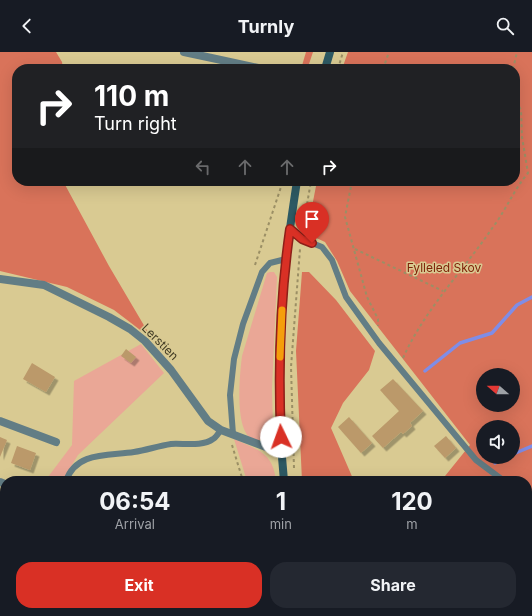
<!DOCTYPE html>
<html lang="en">
<head>
<meta charset="utf-8">
<style>
	:root { --surface:#171b24; --page:#242831; --text:#f1f3f6; --muted:#9ea1a6; --accent:#d93025 }
	body { margin:0; font-family:Inter,sans-serif; background:var(--page); color:var(--text); height:100vh; display:flex; flex-direction:column; font-size:15px; white-space:nowrap }
	* { box-sizing:border-box; margin:0 }
	p { font-size:13px; color:var(--muted) }
	.icon { flex:none; width:22px; height:22px; fill:none; stroke:currentColor; stroke-width:2; stroke-linecap:round; stroke-linejoin:round }
	.map { position:relative; flex:1; overflow:hidden }
	.details { position:absolute; left:0px; top:424px; width:532px; height:140px; display:flex; flex-direction:column; background:var(--surface); border-radius:16px 16px 0 0; box-shadow:0 4px 16px #0002 }
	.details>* { flex:none }
	.banner { position:absolute; left:12px; top:12px; width:508px; height:122px; border-radius:16px; box-shadow:0 4px 16px #0002; background:#202124; color:#fff; overflow:hidden }
	.needle { width:26px; rotate:290deg }
	.buttons { position:absolute; left:476px; top:316px; display:grid; gap:8px }
	.buttons a { display:grid; place-items:center; width:44px; height:44px; border-radius:50%; background:var(--surface); box-shadow:0 4px 16px #0002; font-size:20px }
	.pin { position:absolute; display:grid; place-items:center; width:34px; height:34px; color:#fff; margin:-41px -17px; border-radius:50% 50% 50% 0; rotate:-45deg; box-shadow:0 0 4px #0007 }
	.pin .icon { rotate:45deg }
	.me { position:absolute; width:44px; margin:-22px; rotate:357deg; stroke-linejoin:round; filter:drop-shadow(0 0 3px #0008) }
	.turn { display:flex; align-items:center; gap:14px; height:84px; padding:0 16px; font-size:18px }
	.turn .icon { width:52px; height:52px; stroke-width:2.5 }
	.turn b { display:block; font-size:28px; line-height:34px }
	.lanes { display:flex; align-items:center; height:38px; padding:0 16px; background:#0003; justify-content:center; gap:20px; direction:ltr }
	.lanes .off { opacity:.35 }
	.eta { display:flex; justify-content:space-evenly; align-items:center; height:68px; text-align:center }
	.eta b { font-size:24px; font-weight:700; line-height:28px }
	.button { display:flex; gap:8px; margin-top:auto; padding:8px 16px }
	.button a { flex:1; height:46px; border-radius:16px; background:var(--accent); color:#fff; font-size:16px; font-weight:700; line-height:46px; text-align:center }
	.button a+a { background:var(--page); color:var(--text) }
	header { display:flex; justify-content:space-between; align-items:center; height:52px; padding:0 16px; background:var(--surface); font-size:18px; font-weight:700 }
	.map>svg:first-child { display:block }
</style>
</head>
<body>
<header><svg class="icon" aria-label="back" viewBox="0 0 24 24"><path d="M15 5l-7 7 7 7"/></svg>Turnly<svg class="icon" aria-label="search" viewBox="0 0 24 24"><circle cx="10" cy="10" r="6"/><path d="M15 15l6 6"/></svg></header>
<div class="map">
<svg width="532" height="564" viewBox="0 0 532 564">
	<defs>
		<filter id="shadow"><feDropShadow dx="3.5" dy="3.5" stdDeviation="0" flood-color="#0004"/></filter>
	</defs>
	<rect width="100%" height="100%" fill="#d9ca92"/>
	<g fill="#eaa796">
		<path d="M270,220H274L277,225L272,337L273,376C270,382 266,387 259,388C232,391 240,320 242,304L267,221Z"/>
		<path d="M141,292L164,321L78,403L62,429H45L72,393L74,329Z"/>
		<path d="M234,387C258,398 273,400 276,429H247Z"/>
		<path d="M5,483V559H52L41,564H3L0,561V490Z"/>
		<path d="M63,559H278L279,564H64Z"/>
	</g>
	<g fill="#d9735a" fill-rule="evenodd">
		<path d="M0,0H56L62,10L63,17H17V129H63L109,214L152,287L114,258L67,235L0,219Z"/>
		<path d="M306,0H313L308,15L301,17Z"/>
		<path d="M348,0H532V564H316V559H527V429H441L470,393L350,239L337,209L325,190L312,184L308,175L317,129H515V17H342ZM483,323H513V353H483ZM483,375H513V405H483Z"/>
		<path d="M302,220H309L336,248L375,299L369,318L343,351L331,376L354,429H302L296,299Z"/>
	</g>
	<g fill="none" stroke-linecap="round" stroke-linejoin="round">
		<g stroke="#7f8de7" stroke-width="3.5">
			<path d="M425,319L460,291L492,281L517,253L532,245"/>
			<path d="M513,402L532,394"/>
			<path d="M495,411L507,405"/>
		</g>
	</g>
	<g fill="#bb996a" filter="url(#shadow)">
		<path d="M126,297L136,305L131,311L121,304Z"/>
		<path d="M32,311L55,325L46,340L23,327Z"/>
		<path d="M393,327L423,359L410,371L412,374L403,382L401,380L383,396L372,384L399,359L380,338Z"/>
		<path d="M349,365L372,391L361,401L338,375Z"/>
		<path d="M446,384L456,396L445,406L434,394Z"/>
		<path d="M0,385L7,388L0,405Z"/>
		<path d="M17,394L36,401L30,418L11,411Z"/>
		<path d="M0,446L5,448L3,467L0,465Z"/>
	</g>
	<g fill="none" stroke-linecap="round" stroke-linejoin="round">
		<g stroke="#9b8f65" stroke-width="2" stroke-dasharray="3 3" stroke-linecap="butt">
			<path d="M338,17L343,0"/>
			<path d="M383,17L389,0"/>
			<path d="M513,17L517,0"/>
			<path d="M352,129L345,165L367,245L378,267V274"/>
			<path d="M303,176L311,129"/>
			<path d="M355,197L443,239"/>
			<path d="M255,213L283,129"/>
			<path d="M403,306C425,257 463,219 493,175C506,158 513,139 528,121L522,85L521,58L515,47"/>
			<path d="M232,393L243,429"/>
			<path d="M294,416L291,315L300,197"/>
			<path d="M282,559V564"/>
			<path d="M308,559L309,564"/>
		</g>
		<g stroke="#627d85" stroke-width="6">
			<path d="M290,177L302,187L322,195L332,208L346,245L379,291L476,408L504,429"/>
			<path d="M233,382L230,343L234,307L243,272L262,220L270,211L286,207"/>
			<path d="M66,429C76,399 109,404 134,400C147,398 158,394 171,392C183,391 202,395 213,387C216,386 219,380 221,378"/>
			<path d="M527,442L532,444"/>
		</g>
		<g stroke="#627d85" stroke-width="8">
			<path d="M184,0L263,17"/>
			<path d="M0,227L44,233L109,265L130,277L145,289L171,318L208,369L221,378L282,401"/>
			<path d="M0,369L56,390"/>
			<path d="M0,430L5,432"/>
		</g>
		<g stroke="#2d5963" stroke-width="8">
			<path d="M325,17L330,0"/>
			<path d="M284,429C277,356 278,281 286,207C289,181 293,155 297,129"/>
			<path d="M296,559V564"/>
		</g>
	</g>
	<g fill="none" stroke-linecap="round" stroke-linejoin="round">
		<g stroke="#8d1f18" stroke-width="10">
			<path id="route" d="M281,385C278,316 280,246 290,177L302,187L312,191"/>
		</g>
		<use href="#route" stroke="#d93025" stroke-width="7"/>
		<path stroke="#f59e0b" stroke-width="7" d="M280,305L282,258"/>
	</g>
	<g text-anchor="middle" stroke-width="3" stroke-linejoin="round" paint-order="stroke">
		<g font-size="12" fill="#7e2208" stroke="#d9ca92">
			<text x="444" y="220">Fylleled Skov</text>
		</g>
		<g font-size="12" fill="#423c25" stroke="#d9ca92">
			<text transform="translate(160 290) rotate(45)" y="4">Lerstien</text>
		</g>
	</g>
</svg>
<div class="buttons">
<a><svg class="needle" viewBox="-14 -14 28 28"><path d="M0-13l5 13h-10z" fill="#e53935"/><path d="M0 13l5-13h-10z" fill="#9ea1a6"/></svg></a>
<a><svg class="icon" aria-label="sound" viewBox="0 0 24 24"><path d="M4 9h4l5-4v14l-5-4H4zM17 9q2 3 0 6"/></svg></a>
</div>
<div class="pin" style="left:312px;top:191px;background:#d93025"><svg class="icon" aria-label="arrive" viewBox="0 0 24 24"><path d="M6 21V4h12l-3 4 3 4H6"/></svg></div>
<svg class="me" style="left:281px;top:385px" viewBox="-20 -20 40 40"><circle r="19" fill="#fff"/><path d="M0-13L10 11 0 6-10 11z" fill="#d93025"/></svg>
<div class="banner">
<div class="turn"><svg class="icon" aria-label="right" viewBox="0 0 24 24"><path d="M7 20v-9h11M14 6l5 5-5 5"/></svg><div><b>110 m</b>Turn right</div></div>
<div class="lanes"><svg class="icon off" aria-label="left" viewBox="0 0 24 24"><path d="M17 20v-9H6M10 6l-5 5 5 5"/></svg><svg class="icon off" aria-label="ahead" viewBox="0 0 24 24"><path d="M12 20V5M6 11l6-6 6 6"/></svg><svg class="icon off" aria-label="ahead" viewBox="0 0 24 24"><path d="M12 20V5M6 11l6-6 6 6"/></svg><svg class="icon" aria-label="right" viewBox="0 0 24 24"><path d="M7 20v-9h11M14 6l5 5-5 5"/></svg></div>
</div>
<section class="details">
<div class="eta">
<div><b>06:54</b><p>Arrival</p></div>
<div><b>1</b><p>min</p></div>
<div><b>120</b><p>m</p></div>
</div>
<div class="button"><a>Exit</a><a>Share</a></div>
</section>
</div>
</body>
</html>
